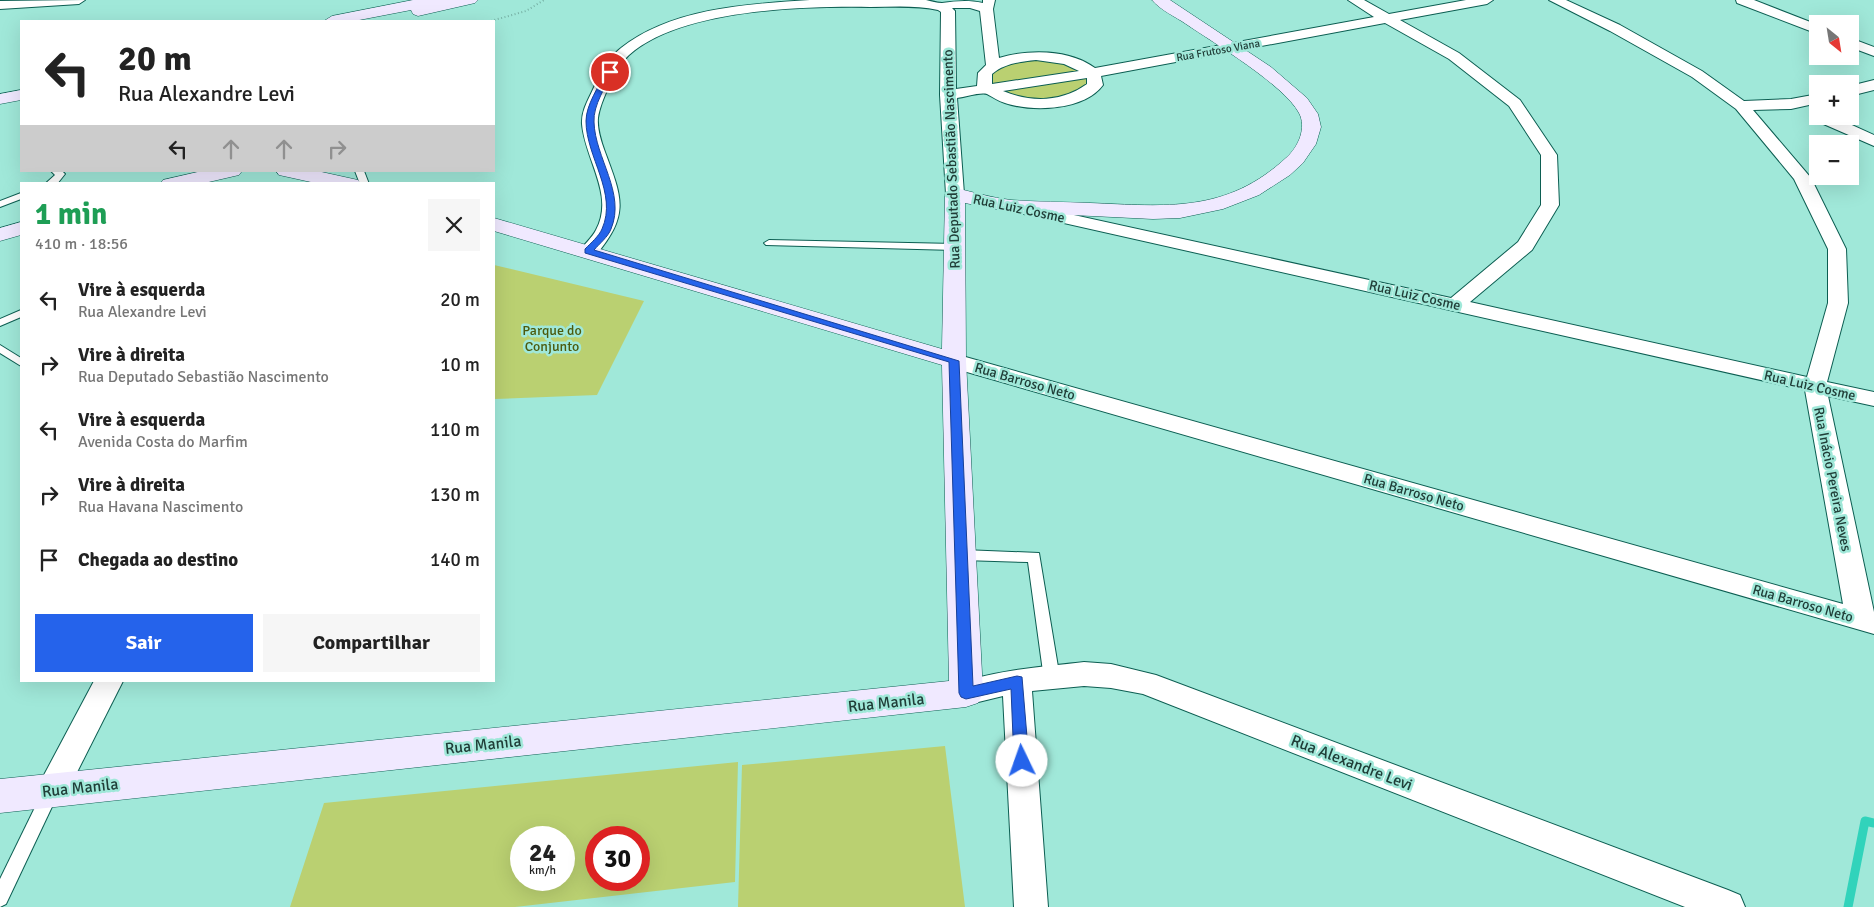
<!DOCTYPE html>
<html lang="pt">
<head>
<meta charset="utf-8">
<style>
	:root { --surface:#fff; --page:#f6f6f6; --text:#222; --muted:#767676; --accent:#2563eb }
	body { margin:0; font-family:Signika,sans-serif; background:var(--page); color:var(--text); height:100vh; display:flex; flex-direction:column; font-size:19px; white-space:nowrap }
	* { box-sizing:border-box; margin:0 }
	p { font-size:16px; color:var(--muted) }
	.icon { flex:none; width:28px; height:28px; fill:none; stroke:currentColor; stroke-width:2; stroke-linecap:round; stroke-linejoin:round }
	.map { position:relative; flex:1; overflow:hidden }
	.sheet { position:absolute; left:20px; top:182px; width:475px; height:500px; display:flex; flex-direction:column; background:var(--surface); border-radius:0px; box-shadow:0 5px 20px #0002 }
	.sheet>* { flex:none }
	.top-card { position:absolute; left:20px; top:20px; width:475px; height:152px; border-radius:0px; box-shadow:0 5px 20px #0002; background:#fff; color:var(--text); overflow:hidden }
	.needle { width:32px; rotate:150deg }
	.buttons { position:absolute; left:1809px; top:15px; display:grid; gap:10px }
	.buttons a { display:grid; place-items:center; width:50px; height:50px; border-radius:0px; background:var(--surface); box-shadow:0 5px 20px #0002; font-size:25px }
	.speed { position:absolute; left:510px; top:826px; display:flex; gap:10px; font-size:25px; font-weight:700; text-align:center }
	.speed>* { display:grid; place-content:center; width:65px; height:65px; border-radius:50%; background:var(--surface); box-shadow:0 5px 20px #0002; line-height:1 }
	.speed small { font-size:12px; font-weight:400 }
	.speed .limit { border:8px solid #d22; background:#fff; color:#111 }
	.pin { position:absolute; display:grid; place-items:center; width:42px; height:42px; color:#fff; margin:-21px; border:2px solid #fff; border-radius:50%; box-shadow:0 1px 5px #0007 }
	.me { position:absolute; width:55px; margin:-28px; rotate:357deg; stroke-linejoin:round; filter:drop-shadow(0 0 4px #0008) }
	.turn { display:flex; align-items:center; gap:18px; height:105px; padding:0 15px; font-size:22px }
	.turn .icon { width:65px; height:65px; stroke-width:2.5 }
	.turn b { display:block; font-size:35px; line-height:42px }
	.lanes { display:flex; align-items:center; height:48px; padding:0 15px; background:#0003; justify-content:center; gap:25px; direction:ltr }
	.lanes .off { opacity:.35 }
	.round { display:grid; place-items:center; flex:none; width:52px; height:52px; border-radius:0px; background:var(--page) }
	.overview { display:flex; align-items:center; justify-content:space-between; height:85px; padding:0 15px }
	h1 { font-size:30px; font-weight:800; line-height:38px; color:#1e9e55 }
	.primary-button { display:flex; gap:10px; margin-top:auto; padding:10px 15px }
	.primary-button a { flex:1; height:58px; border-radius:0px; background:var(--accent); color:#fff; font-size:20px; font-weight:800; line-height:58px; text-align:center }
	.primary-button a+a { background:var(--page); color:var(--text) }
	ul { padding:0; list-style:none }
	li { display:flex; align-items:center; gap:15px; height:65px; padding:0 15px }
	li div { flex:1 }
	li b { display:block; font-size:19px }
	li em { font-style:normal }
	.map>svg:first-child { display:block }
</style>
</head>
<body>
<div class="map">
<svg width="1874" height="907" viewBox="0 0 1874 907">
	<rect width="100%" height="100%" fill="#a0e8d9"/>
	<g fill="#bad071" fill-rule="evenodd">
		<path d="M1012,58H1061L1093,73L1085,95L1040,103L994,93L985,73Z"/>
		<path d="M494,265L644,301L597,395L494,399Z"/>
		<path d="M945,746L965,907H738L742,765Z"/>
		<path d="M738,762L735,882L515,907H290L324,803ZM521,838H564V880H521ZM596,838H639V880H596Z"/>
	</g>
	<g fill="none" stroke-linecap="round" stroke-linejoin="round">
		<path stroke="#31d3bb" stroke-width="9" d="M1848,907L1865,821L1874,823"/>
		<g stroke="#0c5e52" stroke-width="2">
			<g id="lane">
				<path d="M51,171H62L65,174L57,184H45L55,175Z"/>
				<path d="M355,171H364L369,184H360Z"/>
				<path d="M21,193V199L0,207V201Z"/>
				<path d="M769,240L955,244L960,247L955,250L766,245L764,243Z"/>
				<path d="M21,310V317L0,326V319Z"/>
				<path d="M0,345L21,358V366L0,353Z"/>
				<path d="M963,550L1039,553L1060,679L1057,683L1052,685L1047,683L1044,679L1028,562L963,560L958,559L956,555L958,551Z"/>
				<path d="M50,786L56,789L58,794L6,904L0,907V879L44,789Z"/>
			</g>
		</g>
		<g stroke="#0c5e52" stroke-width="2">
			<g id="street">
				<path d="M85,0L79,4L0,9V1Z"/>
				<path d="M810,0H926C931,1 937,3 942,3C957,1 968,0 983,3V0H995L993,9L999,58C1029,49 1069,49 1095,68L1374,17L1348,0H1364L1389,14L1466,0H1493L1487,4L1400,20L1459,53L1520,100L1557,155L1559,205L1532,250L1470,302L1807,377L1828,303V249L1794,179L1736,109L1692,77L1610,31L1549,0H1566L1620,25L1702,71L1744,101L1791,99L1818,94V103L1791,109L1753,110L1811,178L1846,249L1848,303L1827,382L1874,392V406L1828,396L1874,612V634L946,366L943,361L946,356L954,354L962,356L1843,604L1805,390L1015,212L1009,211L1006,207L1009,203L1015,202L1451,298L1518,242L1541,205V155L1509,106L1449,59L1385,23L1101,76L1103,85C1084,111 1032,112 1005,103C998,101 993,97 987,94C980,92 965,97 957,98L964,194L961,198H949L946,194L940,95L941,12L938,10C916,5 892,7 870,7C804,6 681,9 629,55C617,66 600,102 598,118C597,129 601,141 605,152C622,198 630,214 596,255H582L580,251C584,244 592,238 596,230C615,195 585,160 582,124C581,110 590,97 595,85C602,73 610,56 621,48C672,8 748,4 810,0ZM952,8H970L980,11L986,65L978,73L977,86L956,89L955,11ZM1036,60L1064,64L1079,71L992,84V74C1005,63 1020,62 1036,60ZM1087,78V84C1062,102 1031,103 1003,91Z"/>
				<path d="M1736,0H1754L1818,25V34L1737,3Z"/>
				<path d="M1850,38L1874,47V56L1850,47Z"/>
				<path d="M1874,80V90L1850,96V86Z"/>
				<path d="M1818,111V116H1832L1874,135V146L1812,119L1810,116Z"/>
				<path d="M1084,662L1111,664L1156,675L1728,890L1740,895L1745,907H1685L1143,694L1111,688L1084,686L1032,691L1048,907H1014L1003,696L966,705L956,702L951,693L956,684C997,670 1041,667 1084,662Z"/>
				<path d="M94,681H123L63,800L52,804L41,800L36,790Z"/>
			</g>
		</g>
		<g stroke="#0c5e52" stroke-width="1">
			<g id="secondary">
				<path d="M413,0H478L475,3L418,16L413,14L411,10L354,21H324L332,16Z"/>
				<path d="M1152,0H1170L1271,67L1307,98L1318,114L1321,127L1316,144L1303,163L1290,175L1259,195L1223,209L1180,218L1153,219L1011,212L965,203L966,361L983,693L978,703L966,707L0,813V779L949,681L942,365L494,231V218L942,349L945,194L948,190L955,188C973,192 992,198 1011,200C1037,202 1064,202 1090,203C1166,206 1226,214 1287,157C1298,147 1307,128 1299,113C1284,85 1214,43 1186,24C1176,17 1160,10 1152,0Z"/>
				<path d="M21,90V100L0,104V94Z"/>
				<path d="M202,171H242L239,175L200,184H160L163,180Z"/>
				<path d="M276,171H317L358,180L361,184H320L279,175Z"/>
				<path d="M21,222V235L0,241V228Z"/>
			</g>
		</g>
		<path stroke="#77b2a6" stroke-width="2" stroke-dasharray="1 2.5" stroke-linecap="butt" d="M491,21L526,11L544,0"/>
		<use href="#lane" fill="#fff" fill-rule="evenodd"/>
		<use href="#street" fill="#fff" fill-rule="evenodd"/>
		<use href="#secondary" fill="#f0e9ff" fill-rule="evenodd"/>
	</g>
	<path fill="#2563eb" stroke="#184099" d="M610,70L613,72C606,86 593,105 594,122C595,158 626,193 611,229C608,237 599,244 594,250L959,361L973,686L1017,676L1022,677L1029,761L1027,765L1022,767L1017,765L1014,761L1011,689L966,699L961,697L959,693L949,362L585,253V249C591,243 599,236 602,229C618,193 586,157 586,121C586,105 599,86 606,72Z"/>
	<g text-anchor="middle" stroke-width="5" stroke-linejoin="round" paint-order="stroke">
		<g font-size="11" fill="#203e38" stroke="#a0e8d9">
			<text transform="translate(1218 50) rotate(-10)" y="4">Rua Frutoso Viana</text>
		</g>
		<g font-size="14" fill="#203e38" stroke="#a0e8d9">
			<text transform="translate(951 159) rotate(-92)" y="5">Rua Deputado Sebastião Nascimento</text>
			<text transform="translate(1019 208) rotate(12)" y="5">Rua Luiz Cosme</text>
			<text transform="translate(1415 295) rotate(13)" y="5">Rua Luiz Cosme</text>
			<text transform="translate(1025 381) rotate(16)" y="5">Rua Barroso Neto</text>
			<text transform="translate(1810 385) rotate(13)" y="5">Rua Luiz Cosme</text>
			<text transform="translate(1833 479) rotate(79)" y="5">Rua Inácio Pereira Neves</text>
			<text transform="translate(1414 492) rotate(16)" y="5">Rua Barroso Neto</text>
			<text transform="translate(1803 603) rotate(16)" y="5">Rua Barroso Neto</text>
		</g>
		<g font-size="14" fill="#4c5a0d" stroke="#a0e8d9">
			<text x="552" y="335">Parque do<tspan x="552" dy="16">Conjunto</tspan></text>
		</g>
		<g font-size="16" fill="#203e38" stroke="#a0e8d9">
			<text transform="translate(886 702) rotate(-6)" y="6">Rua Manila</text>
			<text transform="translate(483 744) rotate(-6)" y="6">Rua Manila</text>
			<text transform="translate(1352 762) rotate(21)" y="6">Rua Alexandre Levi</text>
			<text transform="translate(80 787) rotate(-6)" y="6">Rua Manila</text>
		</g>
	</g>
</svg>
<div class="buttons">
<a><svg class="needle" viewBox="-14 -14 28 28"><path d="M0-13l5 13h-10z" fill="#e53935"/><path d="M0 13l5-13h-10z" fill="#767676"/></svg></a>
<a>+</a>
<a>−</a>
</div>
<div class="speed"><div>24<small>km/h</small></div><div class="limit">30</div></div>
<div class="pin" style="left:610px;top:72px;background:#d93025"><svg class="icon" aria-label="arrive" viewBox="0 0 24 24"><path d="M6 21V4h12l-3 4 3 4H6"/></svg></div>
<svg class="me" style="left:1022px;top:761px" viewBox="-20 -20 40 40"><circle r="19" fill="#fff"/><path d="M0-13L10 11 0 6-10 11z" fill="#2563eb"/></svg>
<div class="top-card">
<div class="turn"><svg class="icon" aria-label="left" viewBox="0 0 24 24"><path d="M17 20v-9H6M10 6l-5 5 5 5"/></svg><div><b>20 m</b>Rua Alexandre Levi</div></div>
<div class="lanes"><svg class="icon" aria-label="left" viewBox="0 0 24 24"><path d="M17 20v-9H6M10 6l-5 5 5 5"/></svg><svg class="icon off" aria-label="ahead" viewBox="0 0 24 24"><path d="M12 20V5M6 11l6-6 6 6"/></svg><svg class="icon off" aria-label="ahead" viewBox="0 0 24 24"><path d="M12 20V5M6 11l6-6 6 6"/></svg><svg class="icon off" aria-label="right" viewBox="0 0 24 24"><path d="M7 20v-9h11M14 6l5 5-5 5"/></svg></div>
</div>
<section class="sheet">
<div class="overview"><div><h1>1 min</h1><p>410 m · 18:56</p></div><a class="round"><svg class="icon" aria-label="close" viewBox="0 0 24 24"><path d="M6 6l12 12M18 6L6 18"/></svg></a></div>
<ul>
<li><svg class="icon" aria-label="left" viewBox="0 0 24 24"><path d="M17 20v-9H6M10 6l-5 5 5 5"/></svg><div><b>Vire à esquerda</b><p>Rua Alexandre Levi</p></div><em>20 m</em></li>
<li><svg class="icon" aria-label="right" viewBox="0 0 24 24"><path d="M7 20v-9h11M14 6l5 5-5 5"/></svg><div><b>Vire à direita</b><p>Rua Deputado Sebastião Nascimento</p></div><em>10 m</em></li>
<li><svg class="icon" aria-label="left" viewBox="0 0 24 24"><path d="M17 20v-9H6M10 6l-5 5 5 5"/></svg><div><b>Vire à esquerda</b><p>Avenida Costa do Marfim</p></div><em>110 m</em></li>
<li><svg class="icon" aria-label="right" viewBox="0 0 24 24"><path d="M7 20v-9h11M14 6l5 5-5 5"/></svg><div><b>Vire à direita</b><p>Rua Havana Nascimento</p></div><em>130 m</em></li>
<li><svg class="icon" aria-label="arrive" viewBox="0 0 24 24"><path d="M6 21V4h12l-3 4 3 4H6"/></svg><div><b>Chegada ao destino</b></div><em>140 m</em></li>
</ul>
<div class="primary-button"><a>Sair</a><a>Compartilhar</a></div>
</section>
</div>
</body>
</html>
